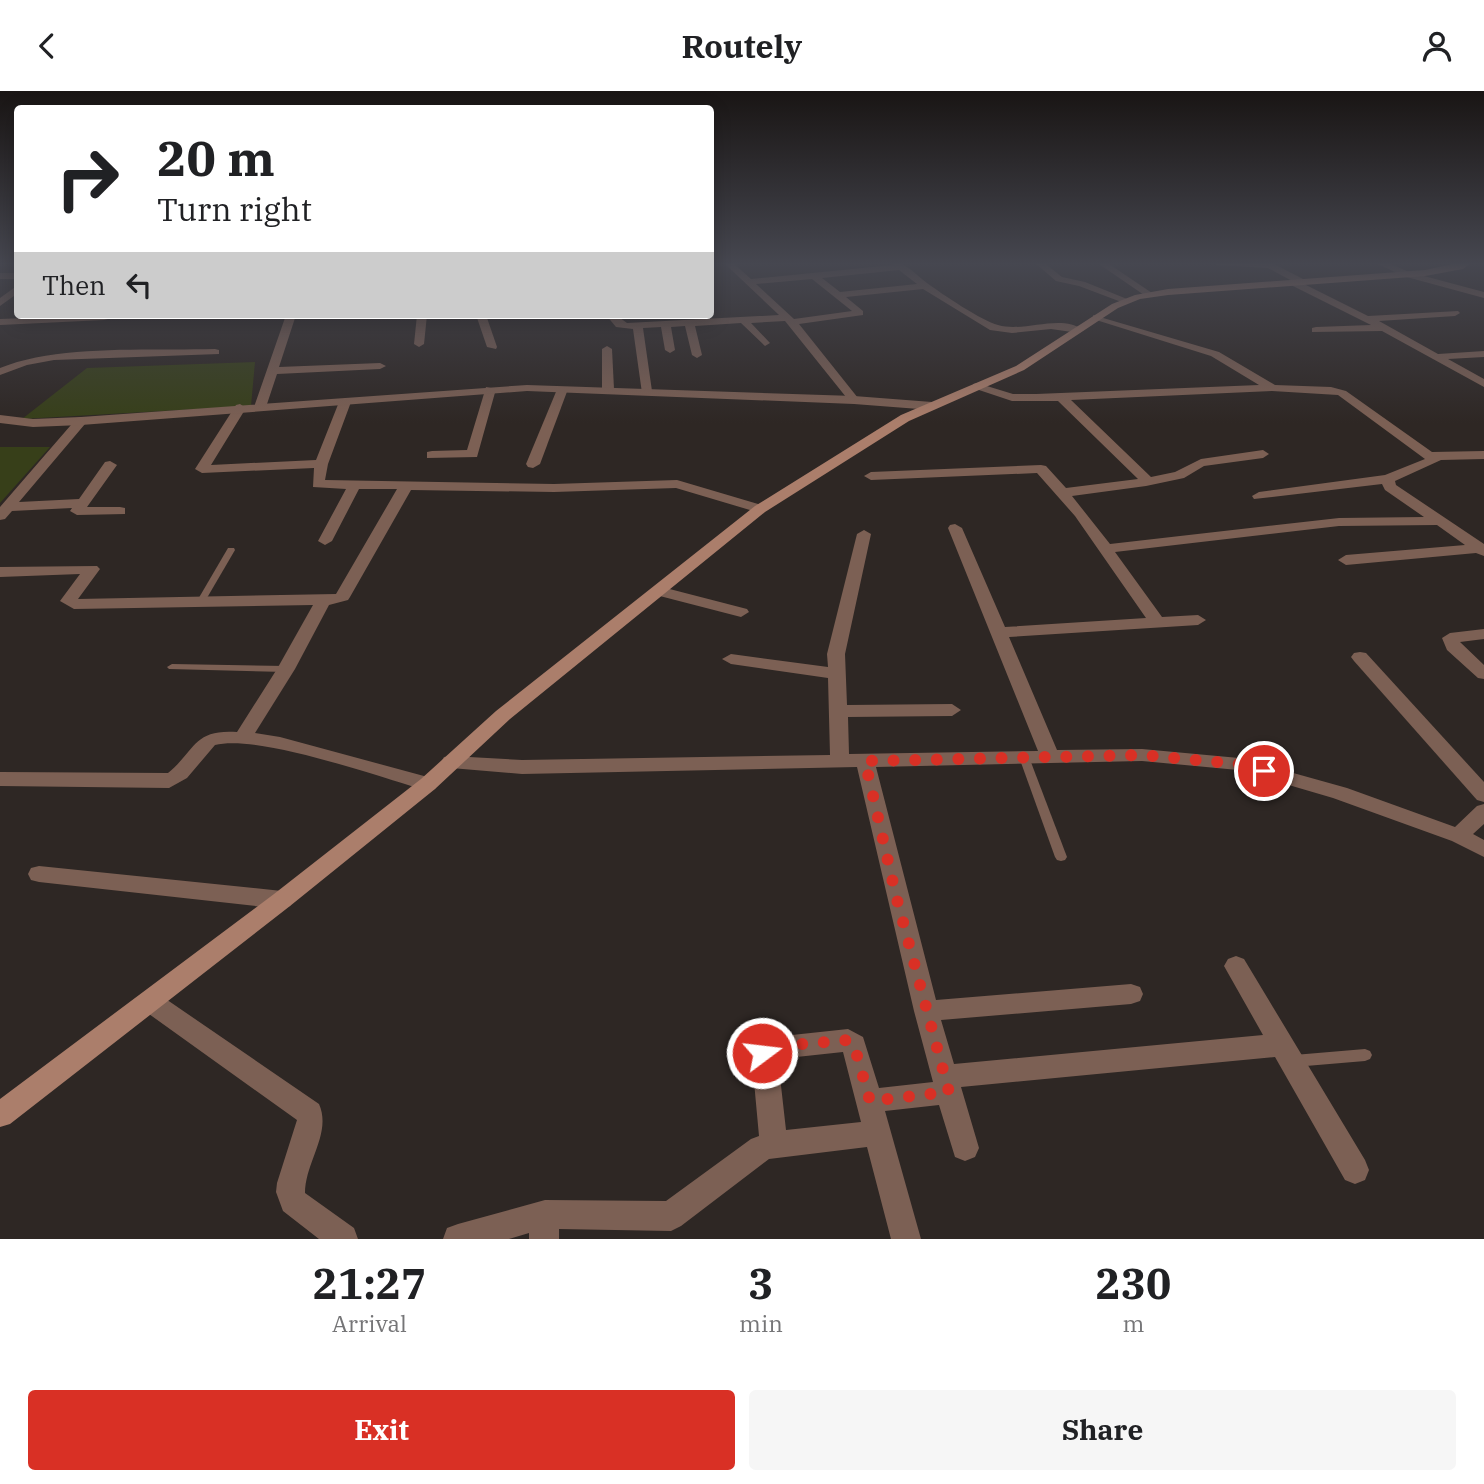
<!DOCTYPE html>
<html lang="en">
<head>
<meta charset="utf-8">
<style>
	:root { --surface:#fff; --page:#f6f6f6; --text:#202124; --muted:#757577; --accent:#d93025 }
	body { margin:0; font-family:"IBM Plex Serif",serif; background:var(--page); color:var(--text); height:100vh; display:flex; flex-direction:column; font-size:26px; white-space:nowrap }
	* { box-sizing:border-box; margin:0 }
	p { font-size:23px; color:var(--muted) }
	.icon { flex:none; width:38px; height:38px; fill:none; stroke:currentColor; stroke-width:2; stroke-linecap:round; stroke-linejoin:round }
	.map { position:relative; height:1148px; overflow:hidden }
	.panel { display:flex; flex-direction:column; background:var(--surface); flex:1 }
	.panel>* { flex:none }
	.top-card { position:absolute; left:14px; top:14px; width:700px; height:214px; border-radius:7px; box-shadow:0 4px 18px #0003; background:#fff; color:var(--text); overflow:hidden }
	.pin { position:absolute; display:grid; place-items:center; width:60px; height:60px; color:#fff; margin:-30px; border:4px solid #fff; border-radius:50%; box-shadow:0 2px 7px #0007 }
	.me { position:absolute; width:77px; margin:-38px; rotate:75deg; stroke-linejoin:round; filter:drop-shadow(0 0 5px #0008) }
	.turn { display:flex; align-items:center; gap:24px; height:147px; padding:0 28px; font-size:32px }
	.turn .icon { width:91px; height:91px; stroke-width:2.5 }
	.turn b { display:block; font-size:49px; line-height:60px }
	.then { display:flex; align-items:center; height:66px; padding:0 28px; background:#0003; gap:14px; font-size:26px }
	.eta { display:flex; justify-content:space-evenly; align-items:center; height:119px; text-align:center }
	.eta b { font-size:42px; font-weight:700; line-height:49px }
	.button { display:flex; gap:14px; margin-top:auto; padding:14px 28px }
	.button a { flex:1; height:80px; border-radius:7px; background:var(--accent); color:#fff; font-size:28px; font-weight:700; line-height:80px; text-align:center }
	.button a+a { background:var(--page); color:var(--text) }
	header { display:flex; justify-content:space-between; align-items:center; height:91px; padding:0 28px; background:var(--surface); font-size:32px; font-weight:700 }
	.map>svg:first-child { display:block }
</style>
</head>
<body>
<header><svg class="icon" aria-label="back" viewBox="0 0 24 24"><path d="M15 5l-7 7 7 7"/></svg>Routely<svg class="icon" aria-label="person" viewBox="0 0 24 24"><circle cx="12" cy="8" r="4"/><path d="M4 21q1-7 8-7t8 7"/></svg></header>
<div class="map">
<svg width="1484" height="1148" viewBox="0 0 1484 1148">
	<rect width="100%" height="100%" fill="#2e2724"/>
	<g fill="#373f19">
		<path d="M255,271L251,315L22,328L87,277Z"/>
		<path d="M0,356H50L0,412Z"/>
	</g>
	<g fill="none" stroke-linecap="round" stroke-linejoin="round">
		<g fill="#7c6054" fill-rule="evenodd">
			<path d="M228,457H234L235,459L204,512H198L197,510Z"/>
			<path d="M172,573L286,575L291,578L286,581L169,578L167,576Z"/>
			<path d="M1024,662L1028,664L1029,666L1067,766L1065,769L1061,770L1057,769L1055,766L1019,666L1020,664Z"/>
			<path d="M1365,958L1370,960L1372,964L1370,968L1365,970L1294,976L1289,974L1287,970L1289,966L1294,964Z"/>
		</g>
		<g fill="#7c6054" fill-rule="evenodd">
			<path d="M723,171H732L751,188L893,174L891,171C906,171 915,183 927,192C942,203 982,230 998,234C1025,242 1059,222 1084,239L1079,242L1051,238L1012,242L990,239L923,198L846,206L863,220V224L799,233L858,307V311H850L785,230L751,232L770,252L765,255L741,232L695,235L702,264L697,267L692,264L685,235L671,236L675,259L670,262L665,259L661,236L643,237L652,300L642,302L633,238L616,236L606,224H616L627,232L779,224ZM899,179L917,193L840,201L822,187ZM812,188L852,220L794,228L756,193Z"/>
			<path d="M1034,171H1043L1062,186L1085,191L1132,210L1124,212L1079,195L1056,190Z"/>
			<path d="M1213,171H1270L1305,189L1304,193L1368,225L1458,220L1460,222L1455,225L1379,230L1438,263L1484,260V266L1448,268L1484,288V296L1382,240L1312,241V237L1316,236L1371,234L1291,194L1292,190L1268,177L1217,174Z"/>
			<path d="M1374,171H1386L1409,181L1484,201V207L1403,185Z"/>
			<rect x="0" y="182" width="18" height="6"/>
			<path d="M18,194V202L0,215V207Z"/>
			<path d="M108,224V228L104,229L0,234V228Z"/>
			<path d="M286,224H296L279,276L380,272L386,275L380,278L277,283L266,316L256,319L254,316Z"/>
			<path d="M417,224H427L424,253L419,256L414,253Z"/>
			<path d="M476,224H486L497,256L496,258L487,256Z"/>
			<path d="M1093,224L1219,261L1275,294L1331,296L1346,300L1432,361L1484,360V368L1441,369L1395,390L1396,394L1484,453V465L1476,462L1346,474L1338,469L1346,464L1465,454L1437,434L1339,435L1115,461L1162,526L1198,524L1206,529L1198,534L1009,546L1057,659L1142,658L1239,667L1347,697L1455,736L1477,715L1484,713V733L1473,743L1484,749V766L1452,750L1333,707L1238,679L1142,670L876,676L936,909L1131,893L1140,896L1143,903L1140,910L1131,913L941,929L954,973L1263,944L1224,875L1228,868L1236,865L1244,868L1365,1069L1369,1079L1365,1089L1355,1093L1345,1089L1275,966L961,996L979,1057L975,1066L965,1070L955,1066L939,1014L885,1020L921,1148H891L867,1056L769,1068L681,1135L671,1140L559,1138V1148H529V1142L509,1148H443L447,1137L458,1133L545,1109L666,1110L751,1048L759,1045L751,958L755,950L764,947L848,938L863,946L879,997L933,991L914,920L857,676L522,683L451,677L444,676L441,671L444,666L451,665L522,669L830,664L828,587L731,573L722,568L731,563L828,576L827,563L857,443L864,439L871,443L845,563L847,614L952,613L961,619L952,625L848,626L849,663L1038,660L948,437L950,434L955,433L962,437L1005,536L1146,527L1075,425L1037,382L871,389L864,385L871,381L1041,374L1046,375L1066,397L1138,388L1058,310H1012L973,297V293L977,292L1013,303H1036L1259,294L1211,265L1093,228ZM1272,300L1338,304L1425,368L1385,384L1259,401L1252,405L1254,408L1382,393L1385,399L1424,426L1339,427L1110,453L1072,405L1146,395L1184,387L1204,375L1263,367L1269,363L1263,359L1201,368L1175,381L1151,386L1071,309ZM843,961L861,1031L786,1039L778,968Z"/>
			<path d="M607,255L612,258L614,298L608,301L602,298V258Z"/>
			<path d="M215,258L219,259V263L54,269L27,274L0,284V277C58,253 151,260 215,258Z"/>
			<path d="M486,296L496,298L477,366L427,367V361L432,360L467,359Z"/>
			<path d="M558,296L568,298L540,373L533,377L528,376L526,373Z"/>
			<path d="M345,307L351,311L328,373L325,389L554,393L677,389L765,415L767,418L760,422L676,397L554,401L411,399L350,506L348,509L329,514L295,578L255,642L280,646L435,688L438,693L435,698L428,700C379,686 259,643 215,654L187,687L169,697L0,695V681L168,682C196,659 193,638 237,641L277,578L313,514L74,518L60,510L80,483L0,486V476L97,475L100,478L78,508L336,503L397,398H359L332,450L325,454L318,450L346,398L313,396L314,377L202,382L195,378L236,314L240,313L246,317L211,374L316,369L339,311Z"/>
			<path d="M81,326L85,327V333L19,411L79,408L105,371L110,370L117,374L87,416H120L125,417V423L77,424L70,420L72,417L12,420L5,428L0,429V416L77,327Z"/>
			<path d="M658,495L747,518L749,521L741,526L652,503L650,500Z"/>
			<path d="M1484,538V548L1460,551L1484,574V588L1478,587L1447,559L1442,547L1450,542Z"/>
			<path d="M1360,561L1366,562L1484,691V711L1477,709L1354,570L1351,566L1354,562Z"/>
			<path d="M39,775L282,800L290,803L293,809L290,815L282,818L39,791L31,789L28,783L31,777Z"/>
			<path d="M151,901L160,904L319,1013C332,1042 305,1071 305,1102L354,1137L358,1148H319L283,1120L276,1101L277,1092L297,1029L142,918L139,911L142,904Z"/>
		</g>
		<g fill="#7c6054" fill-rule="evenodd">
			<path d="M1096,171H1106L1155,204L1147,206Z"/>
			<path d="M527,294L854,305L932,311L938,315L932,319L854,313L527,300L81,334L33,336L0,332V324L33,328L81,326Z"/>
		</g>
		<path fill="#ab7e6b" fill-rule="evenodd" d="M1462,171H1472L1463,178L1425,185L1168,204L1140,208L1118,217L1024,279L909,330L765,421L510,628L435,698L290,815L10,1033L0,1036V1008L274,803L421,688L496,620L755,415L901,324L1016,275L1112,213L1135,204L1168,198L1425,179Z"/>
	</g>
	<linearGradient id="sky" x2="0" y2="1"><stop stop-color="#191514"/><stop offset="0.52" stop-color="#464750"/><stop offset="1" stop-color="#464750" stop-opacity="0"/></linearGradient>
	<rect width="1484" height="332" fill="url(#sky)"/>
	<g fill="none" stroke-linecap="round" stroke-linejoin="round">
		<path stroke="#d93025" stroke-width="12" stroke-dasharray="0 21.6" d="M762,962L764,958L770,956L848,949L854,954L870,1010L949,1001L896,805L865,670L1142,664L1239,673L1264,680"/>
	</g>
</svg>
<div class="pin" style="left:1264px;top:680px;background:#d93025"><svg class="icon" aria-label="arrive" viewBox="0 0 24 24"><path d="M6 21V4h12l-3 4 3 4H6"/></svg></div>
<svg class="me" style="left:762px;top:962px" viewBox="-20 -20 40 40"><circle r="17" fill="#d93025" stroke="#fff" stroke-width="3"/><path d="M0-11L8 9 0 5-8 9z" fill="#fff"/></svg>
<div class="top-card">
<div class="turn"><svg class="icon" aria-label="right" viewBox="0 0 24 24"><path d="M7 20v-9h11M14 6l5 5-5 5"/></svg><div><b>20 m</b>Turn right</div></div>
<div class="then">Then<svg class="icon" aria-label="left" viewBox="0 0 24 24"><path d="M17 20v-9H6M10 6l-5 5 5 5"/></svg></div>
</div>
</div>
<section class="panel">
<div class="eta">
<div><b>21:27</b><p>Arrival</p></div>
<div><b>3</b><p>min</p></div>
<div><b>230</b><p>m</p></div>
</div>
<div class="button"><a>Exit</a><a>Share</a></div>
</section>
</body>
</html>
